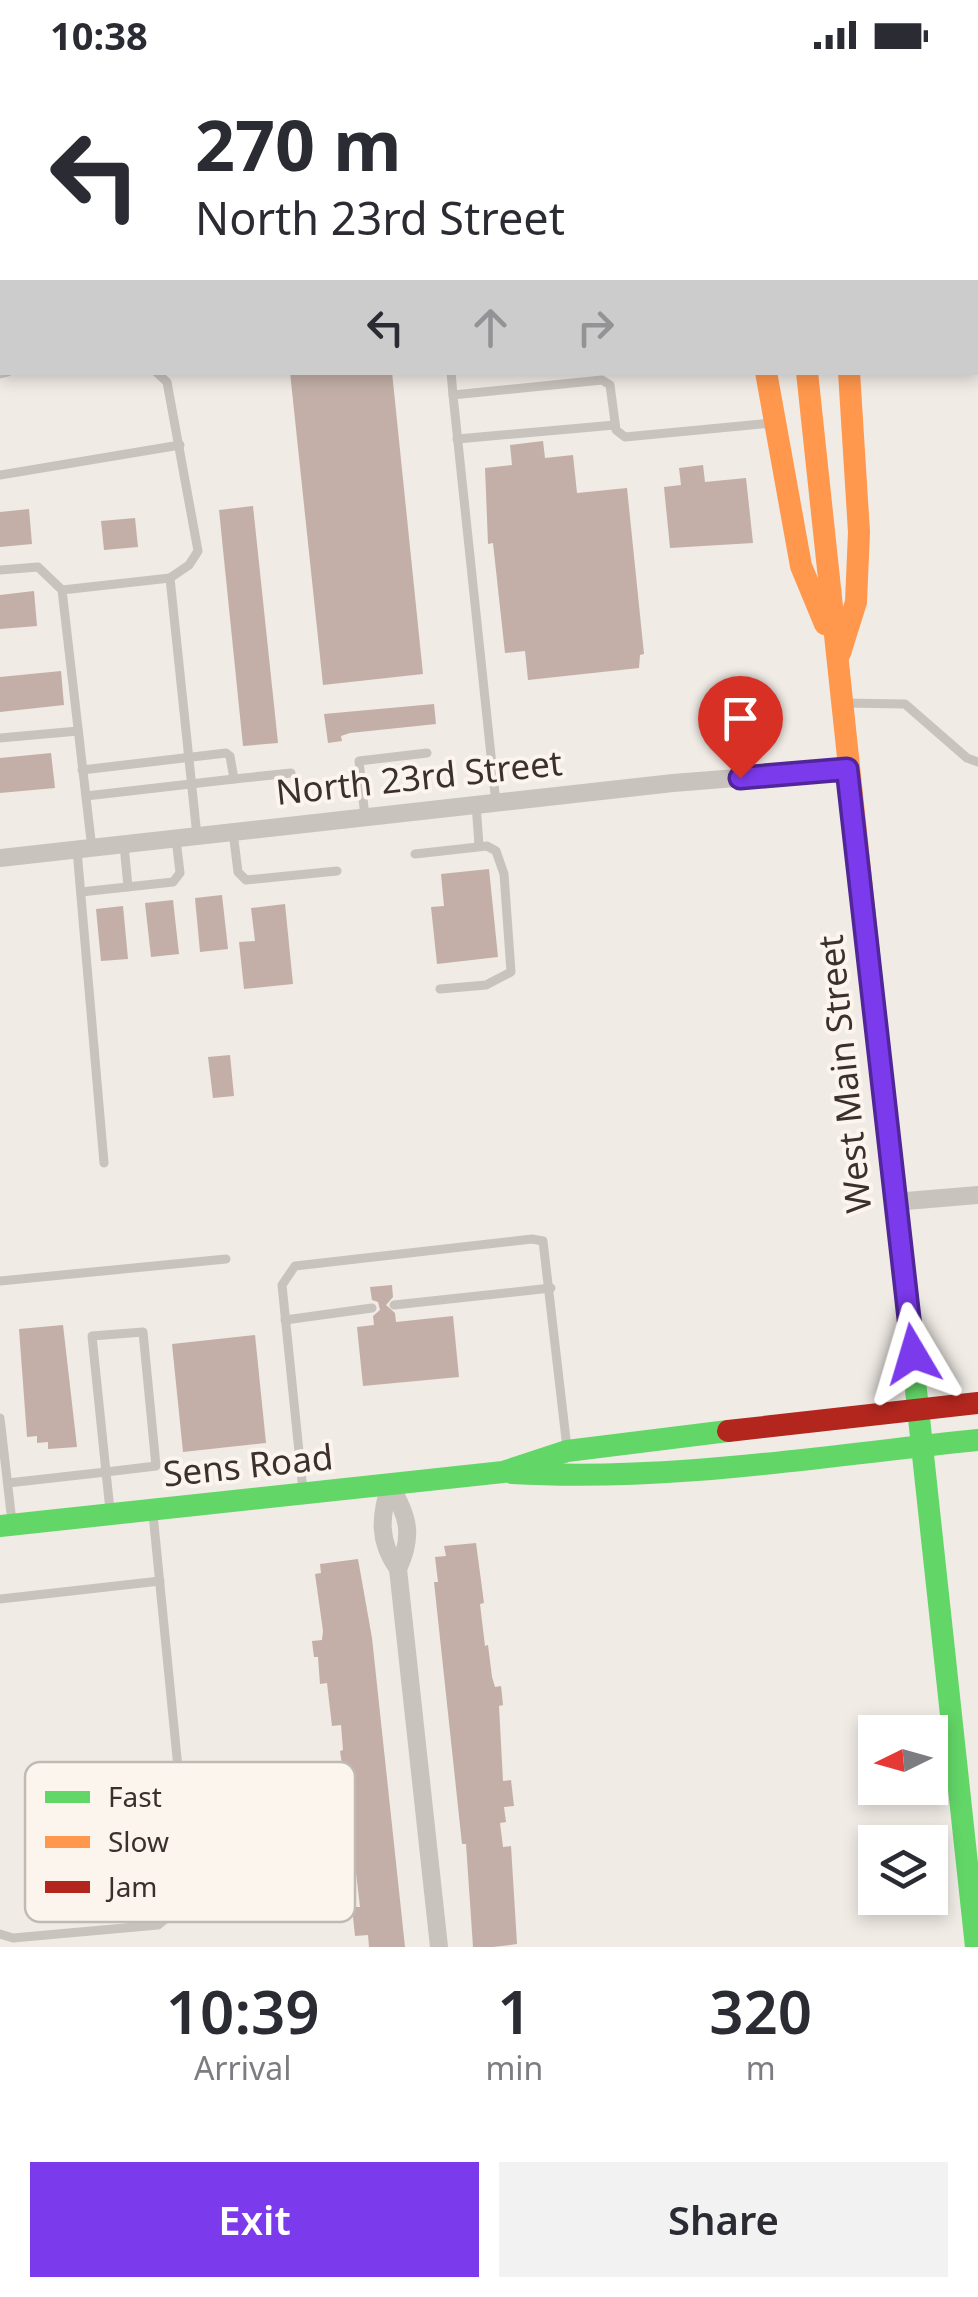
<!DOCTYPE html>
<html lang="en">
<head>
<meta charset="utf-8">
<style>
	:root { --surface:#fff; --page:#f2f2f3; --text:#2b2b33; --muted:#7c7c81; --accent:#7c3aed }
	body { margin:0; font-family:"Noto Sans",sans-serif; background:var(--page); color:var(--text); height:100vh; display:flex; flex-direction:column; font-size:38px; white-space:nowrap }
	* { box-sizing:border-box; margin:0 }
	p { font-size:32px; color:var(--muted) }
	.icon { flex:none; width:55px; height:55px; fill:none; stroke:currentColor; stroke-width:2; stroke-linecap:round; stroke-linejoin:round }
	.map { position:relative; height:1877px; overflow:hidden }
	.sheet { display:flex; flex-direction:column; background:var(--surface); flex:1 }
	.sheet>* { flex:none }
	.guide { position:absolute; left:0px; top:0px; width:980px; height:305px; box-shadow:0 5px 15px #0003; background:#fff; color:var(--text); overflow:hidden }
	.needle { width:65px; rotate:265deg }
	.fabs { position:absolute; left:858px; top:1645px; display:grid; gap:20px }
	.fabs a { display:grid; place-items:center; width:90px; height:90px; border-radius:0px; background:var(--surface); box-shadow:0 5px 15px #0003; font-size:50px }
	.pin { position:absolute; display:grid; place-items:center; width:85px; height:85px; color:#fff; margin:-102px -42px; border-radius:50% 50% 50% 0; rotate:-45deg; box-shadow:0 0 10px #0007 }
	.pin .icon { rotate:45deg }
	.me { position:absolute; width:110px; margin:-55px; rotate:353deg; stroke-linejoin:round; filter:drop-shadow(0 0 8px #0008) }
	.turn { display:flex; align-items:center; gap:35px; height:210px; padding:0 30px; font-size:45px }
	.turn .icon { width:130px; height:130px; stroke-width:2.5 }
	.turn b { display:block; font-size:70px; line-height:85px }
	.lanes { display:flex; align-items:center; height:95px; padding:0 30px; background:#0003; justify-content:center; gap:50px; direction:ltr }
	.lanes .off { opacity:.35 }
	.eta { display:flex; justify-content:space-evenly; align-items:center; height:170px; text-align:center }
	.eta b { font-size:60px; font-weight:600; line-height:70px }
	.cta { display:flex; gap:20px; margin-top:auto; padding:20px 30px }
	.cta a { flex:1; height:115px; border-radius:0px; background:var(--accent); color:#fff; font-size:40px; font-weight:600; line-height:115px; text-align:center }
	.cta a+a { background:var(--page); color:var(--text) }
	.status { display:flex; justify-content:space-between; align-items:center; height:70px; padding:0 50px; background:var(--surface); direction:ltr }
	.status svg { height:28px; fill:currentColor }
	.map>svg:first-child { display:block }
</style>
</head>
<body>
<div class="status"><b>10:38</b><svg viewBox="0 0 49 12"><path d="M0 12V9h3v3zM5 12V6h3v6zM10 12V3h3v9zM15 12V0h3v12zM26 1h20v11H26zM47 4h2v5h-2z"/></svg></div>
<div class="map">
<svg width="978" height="1877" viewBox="0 0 978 1877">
	<rect width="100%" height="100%" fill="#f0ebe5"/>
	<g fill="#c3afa7">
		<path d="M290,302H392L423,604L323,615Z"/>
		<path d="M543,371L545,388L573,385L577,423L627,418L644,584L640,585L639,598L528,610L525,581L505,583L493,473L488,474L485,398L512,395L510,375Z"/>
		<path d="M703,395L705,412L746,408L753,473L670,478L664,417L681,415L679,398Z"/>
		<path d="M253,436L278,673L243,676L219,440Z"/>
		<path d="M29,439L32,474L0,477V442Z"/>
		<path d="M135,448L138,477L104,480L101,451Z"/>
		<path d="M34,521L37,556L0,559V525Z"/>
		<path d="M61,601L64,635L0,642V607Z"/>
		<path d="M434,634L436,654L350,663L341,666L342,671L328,673L324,644Z"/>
		<path d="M51,683L55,718L0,723V688Z"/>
		<path d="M489,799L498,887L437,894L431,837L444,836L441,804Z"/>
		<path d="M222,825L228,879L200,882L195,828Z"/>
		<path d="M173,830L179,884L151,887L145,833Z"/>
		<path d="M285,834L293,914L244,919L239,872L255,871L251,838Z"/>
		<path d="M123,836L128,889L101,891L96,839Z"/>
		<path d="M230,985L234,1026L213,1028L208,987Z"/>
		<path d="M392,1215L393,1227L386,1235L395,1243L396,1252L453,1246L459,1307L363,1316L357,1257L374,1255L373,1246L380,1240L378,1232L372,1230L370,1217Z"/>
		<path d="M63,1255L77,1377L48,1379V1372L37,1373V1366L27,1367L19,1259Z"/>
		<path d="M255,1265L266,1373L183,1382L172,1274Z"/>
		<path d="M476,1473L484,1533L480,1534L485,1576L488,1575L492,1607L495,1617L501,1616L503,1635L499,1636L503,1711L511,1710L514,1736L504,1737L506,1752L500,1753L503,1777L511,1776L517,1874L493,1877H473L466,1774H462L434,1512H438L435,1487L446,1486L444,1476Z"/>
		<path d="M358,1489L372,1568L405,1877H369L368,1865L355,1866L352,1837H360L355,1794H348L345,1751L350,1750L340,1681L343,1680L341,1655L332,1656L327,1613L320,1614L318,1587H314L312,1571L322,1570L323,1561L315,1504L321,1503L320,1494Z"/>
	</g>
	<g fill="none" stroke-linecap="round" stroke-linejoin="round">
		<g stroke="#c9c3be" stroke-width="9">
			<path d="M156,302L167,312L198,481L189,495L170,508L197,766"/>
			<path d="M451,302L453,325"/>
			<path d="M0,304L8,302"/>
			<path d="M457,369L615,355"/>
			<path d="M0,405L180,375"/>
			<path d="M0,500L38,497L62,520"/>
			<path d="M843,633L905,634L967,688L978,692"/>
			<path d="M0,668L78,661"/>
			<path d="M82,700L226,683L230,686L234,709L291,703"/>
			<path d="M86,726L234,709"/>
			<path d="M496,733L453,325L602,310L610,315L616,360L625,367L771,353"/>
			<path d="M476,734L479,775"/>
			<path d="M365,747L359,691L427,683"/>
			<path d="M233,762L238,802L246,810L337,801"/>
			<path d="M124,775L128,817"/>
			<path d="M92,779L62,520L170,508"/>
			<path d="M77,780L104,1093"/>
			<path d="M415,784L487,776L496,781L504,804L511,902L486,915L440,919"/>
			<path d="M81,822L173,812L180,803L176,769"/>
			<path d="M0,1211L226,1189"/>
			<path d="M394,1235L551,1218"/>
			<path d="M285,1250L372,1238"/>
			<path d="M143,1262L156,1396L106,1402L92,1266Z"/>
			<path d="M0,1348L12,1452"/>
			<path d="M8,1413L106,1402L110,1440"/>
			<path d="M303,1421L282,1215L295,1196L532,1169L543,1171L567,1378"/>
			<path d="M0,1529L160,1511"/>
			<path d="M0,1864L13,1868L158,1855C182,1838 188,1817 187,1789L153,1444"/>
		</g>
		<g stroke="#c9c3be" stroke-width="18">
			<path d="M0,788L673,713L847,699"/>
			<path d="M894,1132L978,1125"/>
			<path d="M390,1415C380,1447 378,1471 398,1499L439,1877"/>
			<path d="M390,1415C408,1446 414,1465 398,1499"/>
		</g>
		<g stroke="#63d668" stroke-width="22">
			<path d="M713,0L714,2"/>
			<path d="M774,0L775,2"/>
			<path d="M840,0V2"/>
			<path d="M869,884L976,1877"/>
			<path d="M512,1403C669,1412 822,1386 978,1370"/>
			<path d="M0,1456L503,1402L567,1381L728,1361"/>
		</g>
		<g stroke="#ff974d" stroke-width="22">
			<path d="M766,302L801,496L825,554"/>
			<path d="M807,302L869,884"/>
			<path d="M840,583L856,532L859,462L849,302"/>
		</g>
		<path stroke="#b3261e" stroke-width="22" d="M728,1361L978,1333"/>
	</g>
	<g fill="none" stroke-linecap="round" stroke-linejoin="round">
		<g stroke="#51269a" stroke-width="25">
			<path id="route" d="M740,708L847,699L913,1284"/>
		</g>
		<use href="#route" stroke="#7c3aed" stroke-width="18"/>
	</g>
	<g text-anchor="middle" stroke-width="8" stroke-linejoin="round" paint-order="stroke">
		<g font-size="35" fill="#3b302b" stroke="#fbf5ee">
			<text transform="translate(419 708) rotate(-6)" y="12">North 23rd Street</text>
			<text transform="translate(845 1004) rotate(-96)" y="12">West Main Street</text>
			<text transform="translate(248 1396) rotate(-6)" y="12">Sens Road</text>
		</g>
	</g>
	<rect x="25" y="1692" width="330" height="160" rx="15" fill="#fbf5ee" stroke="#c1bab4" stroke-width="2.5"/>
	<rect x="45" y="1721" width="45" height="12" fill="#63d668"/>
	<rect x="45" y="1766" width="45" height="12" fill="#ff974d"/>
	<rect x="45" y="1811" width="45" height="12" fill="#b3261e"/>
	<g font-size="28" fill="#3b302b">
		<text x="108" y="1737">Fast</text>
		<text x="108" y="1782">Slow</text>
		<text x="108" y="1827">Jam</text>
	</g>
</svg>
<div class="fabs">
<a><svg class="needle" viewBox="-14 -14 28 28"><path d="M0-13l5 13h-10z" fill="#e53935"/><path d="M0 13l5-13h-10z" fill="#7c7c81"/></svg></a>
<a><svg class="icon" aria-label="layers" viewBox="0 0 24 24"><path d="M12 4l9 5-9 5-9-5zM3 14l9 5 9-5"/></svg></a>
</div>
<div class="pin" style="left:740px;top:708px;background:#d93025"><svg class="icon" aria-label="arrive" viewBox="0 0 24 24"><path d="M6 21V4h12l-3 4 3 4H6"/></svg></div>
<svg class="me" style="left:913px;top:1284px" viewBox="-20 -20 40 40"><path d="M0-17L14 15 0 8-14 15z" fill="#7c3aed" stroke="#fff" stroke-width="4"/></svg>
<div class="guide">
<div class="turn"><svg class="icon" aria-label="left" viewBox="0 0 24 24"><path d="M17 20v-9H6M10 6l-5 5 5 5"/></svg><div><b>270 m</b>North 23rd Street</div></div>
<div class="lanes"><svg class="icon" aria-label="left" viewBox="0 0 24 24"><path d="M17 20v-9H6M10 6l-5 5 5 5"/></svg><svg class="icon off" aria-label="ahead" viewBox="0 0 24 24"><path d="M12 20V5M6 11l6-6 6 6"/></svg><svg class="icon off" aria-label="right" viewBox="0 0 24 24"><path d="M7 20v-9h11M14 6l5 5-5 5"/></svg></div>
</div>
</div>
<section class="sheet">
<div class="eta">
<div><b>10:39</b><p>Arrival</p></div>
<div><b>1</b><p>min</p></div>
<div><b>320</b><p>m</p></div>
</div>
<div class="cta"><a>Exit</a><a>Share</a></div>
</section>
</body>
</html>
